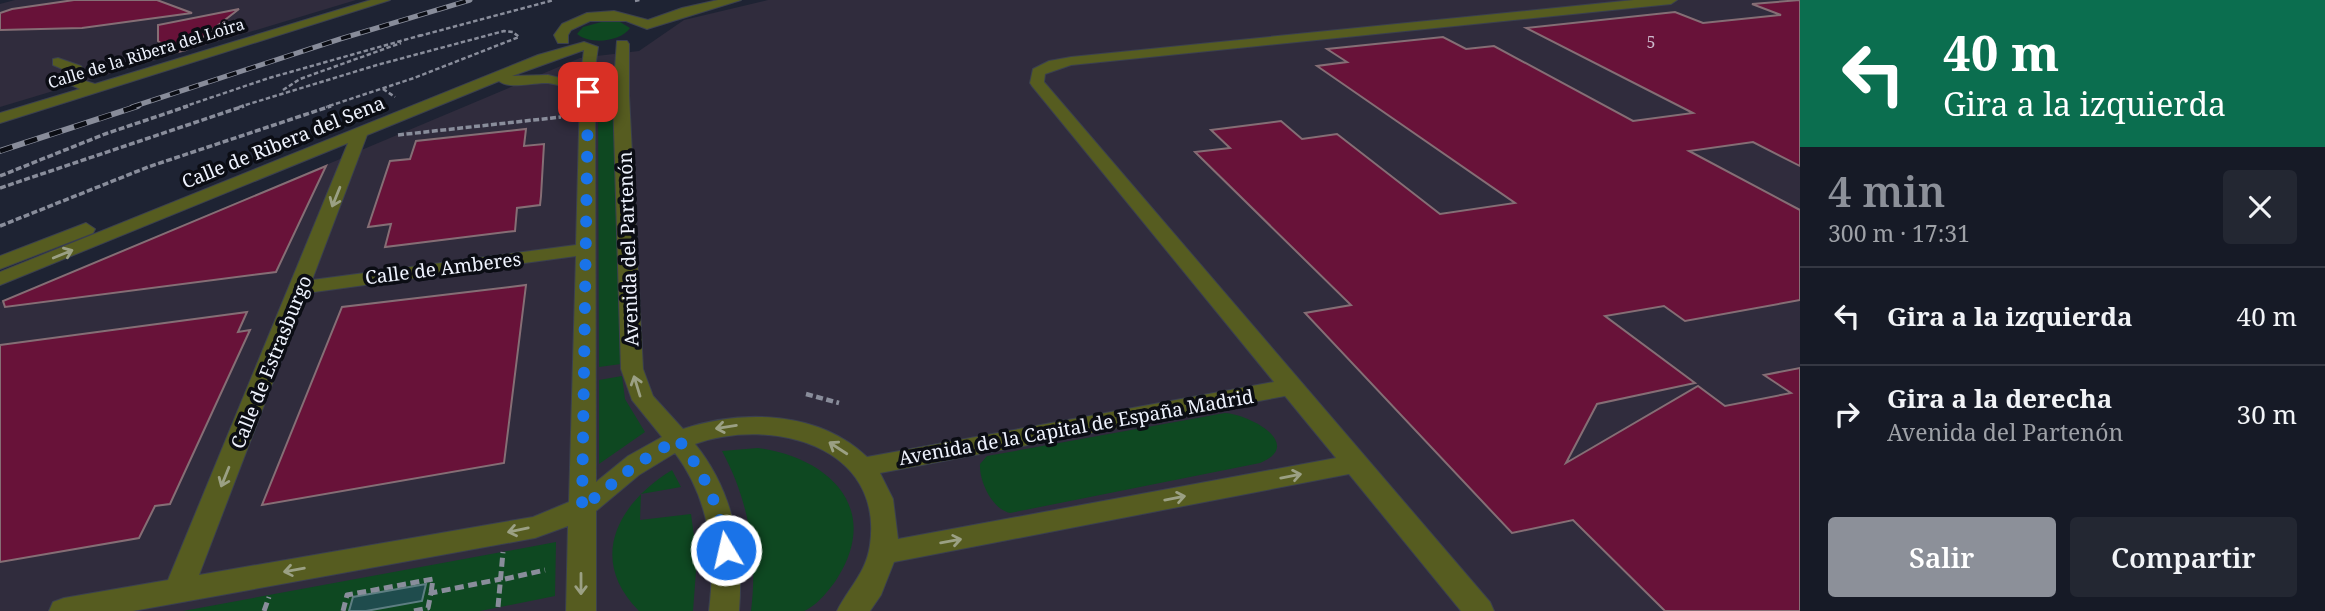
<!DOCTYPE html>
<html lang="es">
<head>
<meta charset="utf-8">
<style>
	:root { --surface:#161a26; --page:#232732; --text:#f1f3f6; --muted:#9ea1a7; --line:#353843; --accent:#8c9099 }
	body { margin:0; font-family:"Noto Serif",serif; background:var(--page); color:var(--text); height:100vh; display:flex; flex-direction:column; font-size:26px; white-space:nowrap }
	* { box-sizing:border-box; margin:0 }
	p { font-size:23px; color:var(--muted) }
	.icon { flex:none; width:38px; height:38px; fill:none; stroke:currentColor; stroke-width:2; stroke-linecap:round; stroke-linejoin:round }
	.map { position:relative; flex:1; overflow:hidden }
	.drawer { display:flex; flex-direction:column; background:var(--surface); width:525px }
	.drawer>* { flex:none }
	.banner { background:#0b6e4f; color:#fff; overflow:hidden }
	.pin { position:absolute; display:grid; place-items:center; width:60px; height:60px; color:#fff; margin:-30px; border-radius:14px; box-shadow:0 4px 10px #0006 }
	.me { position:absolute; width:77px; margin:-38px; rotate:351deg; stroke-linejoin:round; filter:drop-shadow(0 0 5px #0008) }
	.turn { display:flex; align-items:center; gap:24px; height:147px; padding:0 28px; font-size:32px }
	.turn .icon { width:91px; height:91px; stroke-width:2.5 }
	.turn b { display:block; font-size:49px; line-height:60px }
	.round { display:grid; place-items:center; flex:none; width:74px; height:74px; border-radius:7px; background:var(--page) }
	.summary { display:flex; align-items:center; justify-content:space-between; height:119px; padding:0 28px }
	h1 { font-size:42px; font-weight:600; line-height:52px; color:var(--accent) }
	.cta { display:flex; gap:14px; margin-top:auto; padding:14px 28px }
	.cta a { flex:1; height:80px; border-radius:7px; background:var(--accent); color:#fff; font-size:28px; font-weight:600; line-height:80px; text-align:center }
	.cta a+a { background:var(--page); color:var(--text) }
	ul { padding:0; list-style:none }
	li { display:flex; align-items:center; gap:21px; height:98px; padding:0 28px; border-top:2px solid var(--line) }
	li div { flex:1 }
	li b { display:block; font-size:26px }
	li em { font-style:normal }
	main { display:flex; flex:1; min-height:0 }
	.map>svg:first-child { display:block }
</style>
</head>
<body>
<main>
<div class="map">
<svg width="1800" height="611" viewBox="0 0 1800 611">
	<rect width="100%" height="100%" fill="#1e2333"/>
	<g fill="#302c3d">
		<path d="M15,0H356L0,107V4Z"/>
		<path d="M768,0H1800V611H0V302L580,58L639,51L684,20Z"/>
	</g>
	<g fill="#0e4821">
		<path d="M605,21L620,22L630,28C620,42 590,45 577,34L583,27Z"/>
		<path d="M612,68L621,364L599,367L598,69Z"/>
		<path d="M622,376L625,399L645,432L599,464V380Z"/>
		<path d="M1225,413C1252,415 1304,445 1260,463L1010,513C992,509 979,481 980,464L987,456Z"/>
		<path d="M758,448C826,457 882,506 838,577C832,587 817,606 804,611C793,611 764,611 751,611C758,555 749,501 722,451Z"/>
		<path d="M672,470L681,487L641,494L640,520L691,514L697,558L693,611H639C587,559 618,503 672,470Z"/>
		<path d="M556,542L555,596L480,611H183Z"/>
	</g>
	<path fill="#1f4c4d" stroke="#5d7e82" stroke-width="2" d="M426,584L422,601L366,611H349L353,597Z"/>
	<g fill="#681239" stroke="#856e75" stroke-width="2">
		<path d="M74,0H157L192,13L82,28L0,30V13L12,9Z"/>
		<path d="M1800,0V166L1753,142L1689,151L1800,210V300L1685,321L1664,306L1605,316L1695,383L1597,404L1566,463L1698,386L1725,406L1791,393L1764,375L1800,368V611H1665L1573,520L1512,533L1305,313L1351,305L1195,152L1230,148L1211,130L1281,121L1302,139L1337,134L1440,214L1515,203L1317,66L1347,62L1327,49L1443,37L1466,49L1494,46L1633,121L1693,113L1526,28L1675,12L1703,23L1781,15L1752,4Z"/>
		<path d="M239,9L186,50L174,53L158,41V25Z"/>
		<path d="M526,129L524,146L544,144L541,196L540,205L517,208L515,231L385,247L391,224L368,227L390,161L410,159L416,141Z"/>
		<path d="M326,166L276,272L5,307L3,301Z"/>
		<path d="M526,285L504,463L262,505L342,307Z"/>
		<path d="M247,312L238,332L250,330L170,504L155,506L139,538L0,562V345Z"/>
	</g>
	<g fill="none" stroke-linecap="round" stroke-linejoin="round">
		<g stroke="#3b404f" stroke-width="2">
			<g id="minor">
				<path d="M371,0H390L0,123V113L80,89L60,80L67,71L53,65V59L58,58L81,66L83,69L76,78L95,84Z"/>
				<path d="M718,0H741L647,29L626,21H590L571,30L568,35V43H558L554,35L562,24L587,13L614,11L648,20L682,8Z"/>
				<path d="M1634,0H1677L1671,4L1071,65L1045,74L1044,82L1490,602L1494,611H1461L1349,474L894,562L881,595L870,611H837C849,587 866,573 870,545C884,445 771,417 695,444C734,492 744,550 739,611H709C716,554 710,500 675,453L639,475L596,511V611H566L568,526L535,538L133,611H49L53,602L64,598L168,580L348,143L0,285V272L538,55L584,42L598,47L595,68L596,482L628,456L662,437L632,400L621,369L613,95L617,41H627L629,44V95L643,369L653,396L683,429C743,409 819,411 867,457L1274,382L1032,86L1030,83L1033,69L1049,61L1071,57ZM584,50L580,83L548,75L512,76ZM499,81C509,90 534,82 548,83C560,85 570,88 580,94L576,245L312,280L367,135ZM576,256L569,502L533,517L199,575L307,293ZM1285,396L1336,458L898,539L893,499L880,473Z"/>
				<path d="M86,223L95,229L93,233L0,269V256Z"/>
			</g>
		</g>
		<g stroke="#898d9b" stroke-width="2.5" stroke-dasharray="4.5 2.5" stroke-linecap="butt">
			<path d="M635,1L640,0"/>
			<path d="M419,36L554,0"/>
			<path d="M383,89L395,97"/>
			<path d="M283,90L300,79L401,43"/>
			<path d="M183,107L269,78L422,35"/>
			<path d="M239,107L377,65L504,31L513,32L519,37L414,78L326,107"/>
		</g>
		<g stroke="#898d9b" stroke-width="3.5" stroke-dasharray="6 2.5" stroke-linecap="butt">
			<path d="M398,135L561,117"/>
			<path d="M0,176L105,134L188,106"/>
			<path d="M0,188L244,106"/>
			<path d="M0,226L148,167L331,106"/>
		</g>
		<path stroke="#898d9b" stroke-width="4.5" stroke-dasharray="7 3.5" stroke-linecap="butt" d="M806,394L839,403"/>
		<g stroke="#898d9b" stroke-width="5" stroke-dasharray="9 4.5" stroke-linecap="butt">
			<path d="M505,579L545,570"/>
			<path d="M498,607L503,552"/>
			<path d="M264,611L269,597"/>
			<path d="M343,611L347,595L433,579L431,593"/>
			<path d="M414,611L428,608L431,593L501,579"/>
		</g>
		<use href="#minor" fill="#565c20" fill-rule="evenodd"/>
		<g stroke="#888c9a" stroke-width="5">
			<path id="rail-far1" d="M132,107L340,39L470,0"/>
		</g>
		<g stroke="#888c9a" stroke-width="6">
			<path id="rail" d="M0,151L138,106"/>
		</g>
		<use href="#rail-far1" stroke="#0b0d14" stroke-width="3.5" stroke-dasharray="10" stroke-linecap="butt"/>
		<use href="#rail" stroke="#0b0d14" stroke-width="4.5" stroke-dasharray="13" stroke-linecap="butt"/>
	</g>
	<defs><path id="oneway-shaft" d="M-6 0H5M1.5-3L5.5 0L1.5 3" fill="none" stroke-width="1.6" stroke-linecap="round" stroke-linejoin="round" transform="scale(1.75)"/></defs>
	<g stroke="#9ba084">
		<use href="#oneway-shaft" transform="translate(336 197) rotate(112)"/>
		<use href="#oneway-shaft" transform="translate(63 254) rotate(-22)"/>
		<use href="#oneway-shaft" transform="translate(637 386) rotate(-107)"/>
		<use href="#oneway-shaft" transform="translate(726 427) rotate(171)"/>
		<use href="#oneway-shaft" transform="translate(838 448) rotate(-147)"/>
		<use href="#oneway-shaft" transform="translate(1291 476) rotate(-11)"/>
		<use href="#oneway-shaft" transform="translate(225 477) rotate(112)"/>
		<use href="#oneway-shaft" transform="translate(1175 498) rotate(-11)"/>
		<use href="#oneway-shaft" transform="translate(518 530) rotate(168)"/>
		<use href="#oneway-shaft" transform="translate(951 541) rotate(-10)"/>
		<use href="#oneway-shaft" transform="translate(294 570) rotate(170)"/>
		<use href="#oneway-shaft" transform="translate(581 584) rotate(90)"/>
	</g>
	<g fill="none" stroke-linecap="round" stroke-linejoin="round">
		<path stroke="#1a73e8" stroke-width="12" stroke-dasharray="0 21.6" d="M588,92L582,508L638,463L678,439C705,474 720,506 726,550"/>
	</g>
	<g text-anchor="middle" stroke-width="7" stroke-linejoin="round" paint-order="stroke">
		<g font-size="16" fill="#cdbbcd">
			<text x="1651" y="48">5</text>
		</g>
		<g font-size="16" fill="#eff3fe" stroke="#0b0d14">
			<text transform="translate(146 53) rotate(-17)" y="6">Calle de la Ribera del Loira</text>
		</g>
		<g font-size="19" fill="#eff3fe" stroke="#0b0d14">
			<text transform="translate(283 142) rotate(-22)" y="7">Calle de Ribera del Sena</text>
			<text transform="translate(628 249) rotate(-92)" y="7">Avenida del Partenón</text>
			<text transform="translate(443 268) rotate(-7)" y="7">Calle de Amberes</text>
			<text transform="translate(271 362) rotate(-68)" y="7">Calle de Estrasburgo</text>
			<text transform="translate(1076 427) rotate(-10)" y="7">Avenida de la Capital de España Madrid</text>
		</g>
	</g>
</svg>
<div class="pin" style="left:588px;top:92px;background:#d93025"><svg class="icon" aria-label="arrive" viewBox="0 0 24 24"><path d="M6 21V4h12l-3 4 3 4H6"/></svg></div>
<svg class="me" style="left:726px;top:550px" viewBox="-20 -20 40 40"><circle r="17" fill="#1a73e8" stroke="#fff" stroke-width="3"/><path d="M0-11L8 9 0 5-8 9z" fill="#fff"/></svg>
</div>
<section class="drawer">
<div class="banner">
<div class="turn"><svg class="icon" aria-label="left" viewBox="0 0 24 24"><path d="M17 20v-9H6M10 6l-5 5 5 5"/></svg><div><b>40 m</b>Gira a la izquierda</div></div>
</div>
<div class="summary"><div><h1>4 min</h1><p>300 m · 17:31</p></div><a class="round"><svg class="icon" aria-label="close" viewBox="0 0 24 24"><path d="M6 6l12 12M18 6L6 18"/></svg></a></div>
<ul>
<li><svg class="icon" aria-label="left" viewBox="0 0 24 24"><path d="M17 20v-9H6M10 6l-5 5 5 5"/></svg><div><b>Gira a la izquierda</b></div><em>40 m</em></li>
<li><svg class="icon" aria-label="right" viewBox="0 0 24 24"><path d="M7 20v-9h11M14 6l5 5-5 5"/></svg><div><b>Gira a la derecha</b><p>Avenida del Partenón</p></div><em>30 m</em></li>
</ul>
<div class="cta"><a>Salir</a><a>Compartir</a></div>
</section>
</main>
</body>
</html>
